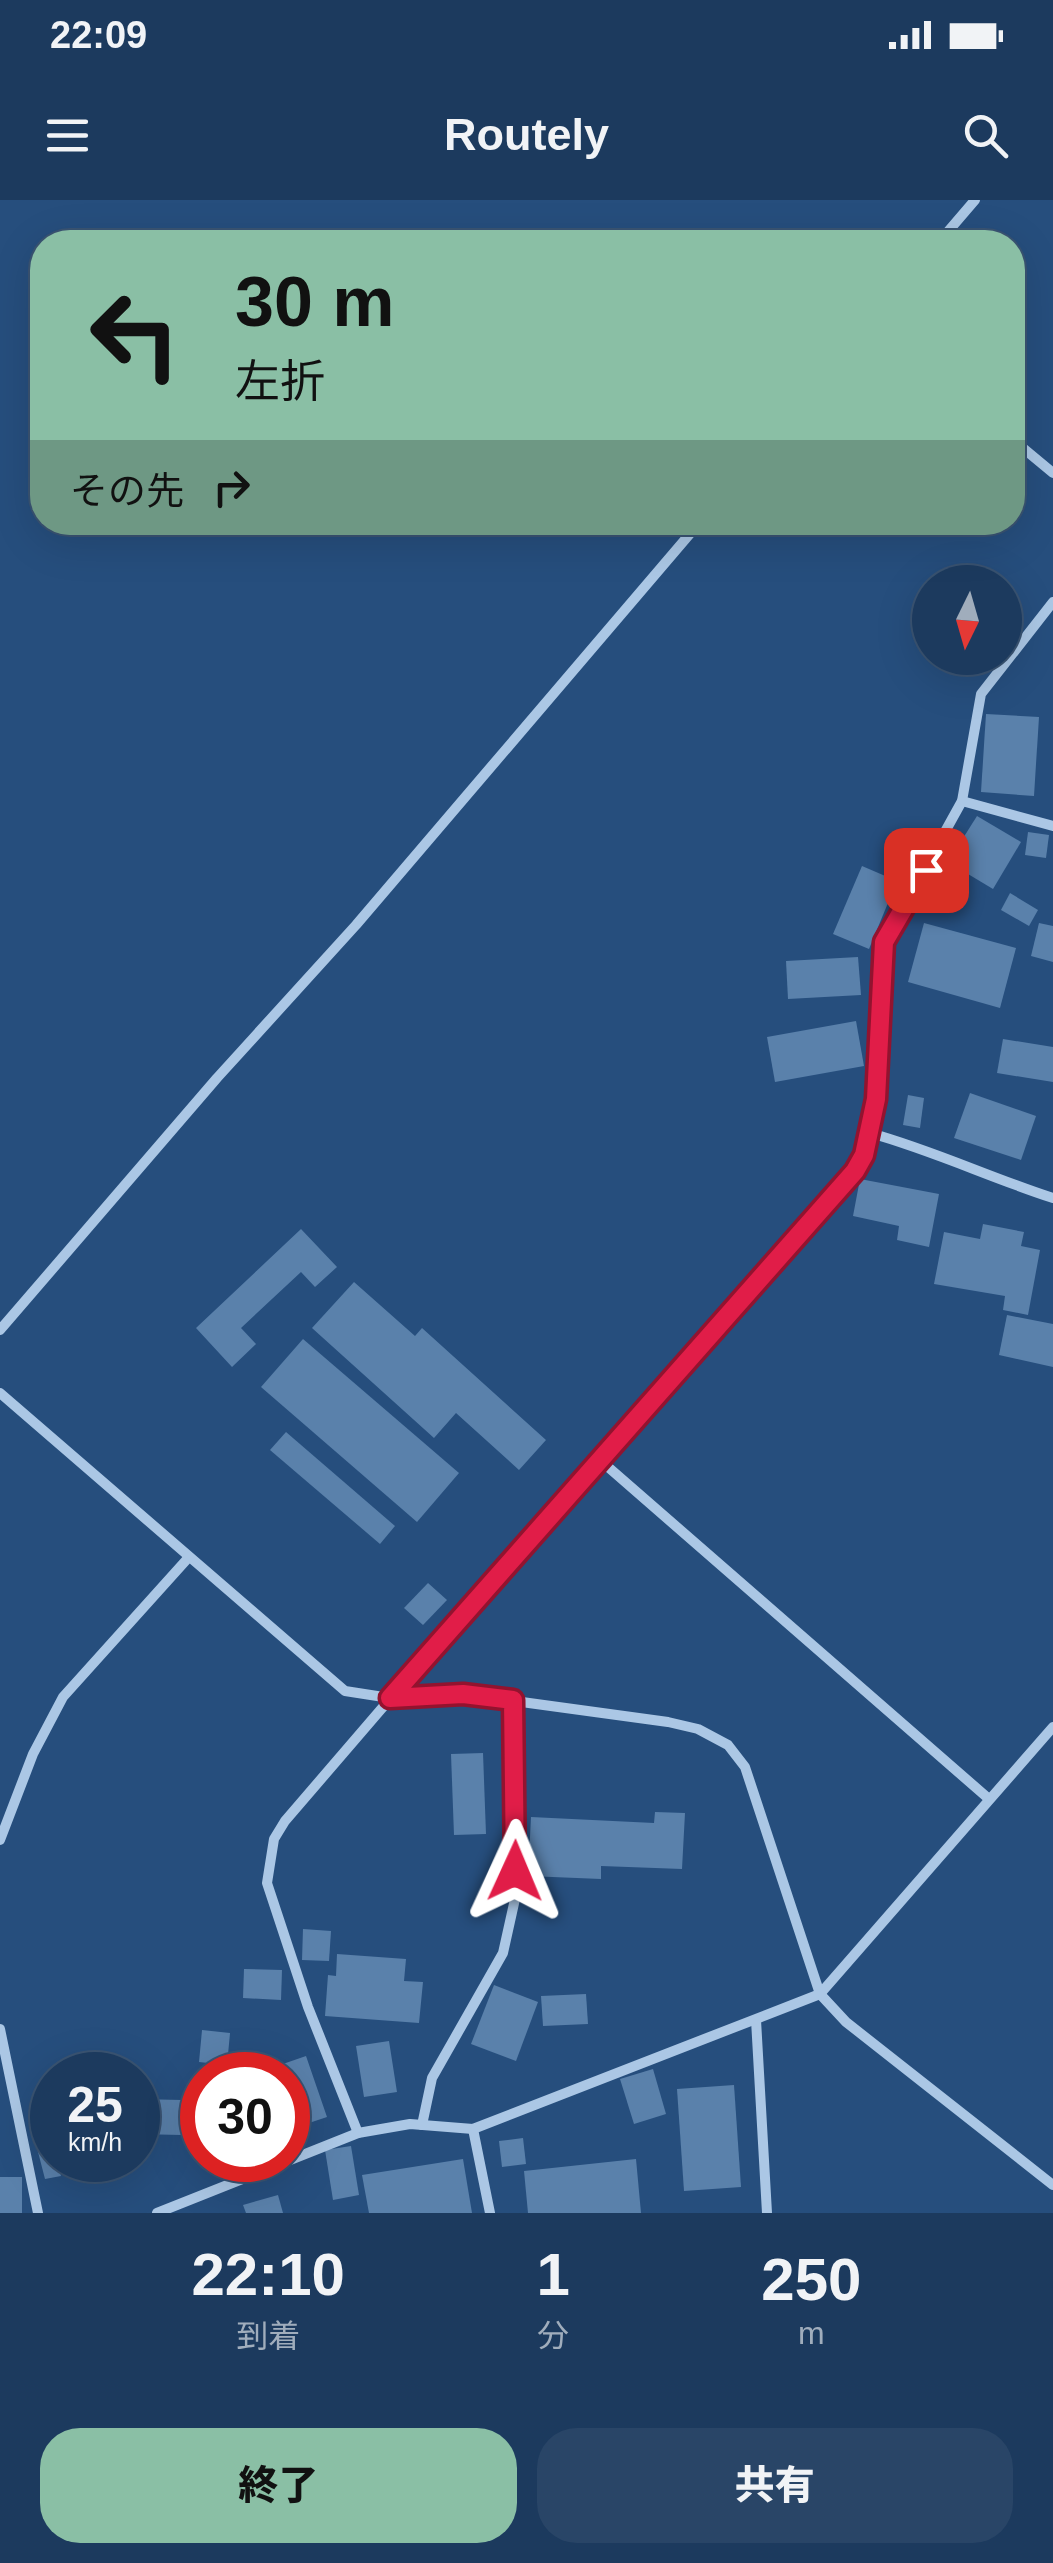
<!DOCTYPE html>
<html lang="ja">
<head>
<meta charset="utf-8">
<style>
	:root { --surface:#1c3a5e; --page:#294567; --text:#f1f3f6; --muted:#a0adbc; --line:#3a5473; --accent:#8abfa5 }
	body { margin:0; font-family:Helvetica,"Noto Sans JP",sans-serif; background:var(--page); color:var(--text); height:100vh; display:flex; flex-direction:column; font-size:38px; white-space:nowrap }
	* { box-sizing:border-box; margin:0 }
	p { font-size:32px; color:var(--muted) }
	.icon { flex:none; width:55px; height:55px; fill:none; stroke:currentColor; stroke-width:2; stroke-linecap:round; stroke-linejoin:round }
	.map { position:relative; height:2013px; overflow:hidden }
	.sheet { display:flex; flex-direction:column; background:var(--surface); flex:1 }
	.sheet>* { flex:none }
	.guide { position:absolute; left:30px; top:30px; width:995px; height:305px; border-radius:40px; box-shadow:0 10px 40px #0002,0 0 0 2px var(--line); background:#8abfa5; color:#111; overflow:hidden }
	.needle { width:65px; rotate:185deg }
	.controls { position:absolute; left:912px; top:365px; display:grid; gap:20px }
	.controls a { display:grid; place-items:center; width:110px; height:110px; border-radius:50%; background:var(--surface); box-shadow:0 10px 40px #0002,0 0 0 2px var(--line); font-size:50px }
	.speed { position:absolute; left:30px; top:1852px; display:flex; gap:20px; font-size:50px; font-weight:700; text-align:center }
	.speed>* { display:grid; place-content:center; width:130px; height:130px; border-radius:50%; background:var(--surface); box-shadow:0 10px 40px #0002,0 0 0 2px var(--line); line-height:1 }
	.speed small { font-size:25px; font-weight:400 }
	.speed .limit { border:15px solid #d22; background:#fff; color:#111 }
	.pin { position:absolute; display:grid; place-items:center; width:85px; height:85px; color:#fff; margin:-42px; border-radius:20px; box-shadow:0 5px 15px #0006 }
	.me { position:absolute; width:110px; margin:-55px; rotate:1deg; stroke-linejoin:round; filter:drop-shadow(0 0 8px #0008) }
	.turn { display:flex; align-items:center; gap:35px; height:210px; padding:0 40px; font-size:45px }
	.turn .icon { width:130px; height:130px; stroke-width:2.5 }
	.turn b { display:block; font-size:70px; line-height:85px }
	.then { display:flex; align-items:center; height:95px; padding:0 40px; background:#0003; gap:20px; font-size:38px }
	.eta { display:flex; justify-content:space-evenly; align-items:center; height:170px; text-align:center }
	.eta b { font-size:60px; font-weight:800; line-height:70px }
	.cta { display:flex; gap:20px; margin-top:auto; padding:20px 40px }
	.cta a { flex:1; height:115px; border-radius:40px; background:var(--accent); color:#111; font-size:40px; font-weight:800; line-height:115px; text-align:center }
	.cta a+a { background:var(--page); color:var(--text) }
	.status { display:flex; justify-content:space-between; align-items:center; height:70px; padding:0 50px; background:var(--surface); direction:ltr }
	.status svg { height:28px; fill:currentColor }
	header { display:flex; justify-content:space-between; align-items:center; height:130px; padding:0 40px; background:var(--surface); font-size:45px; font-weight:800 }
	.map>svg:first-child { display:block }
</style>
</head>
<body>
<div class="status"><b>22:09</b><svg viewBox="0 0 49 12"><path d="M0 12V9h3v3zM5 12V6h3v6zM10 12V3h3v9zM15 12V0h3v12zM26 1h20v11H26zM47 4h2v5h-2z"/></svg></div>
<header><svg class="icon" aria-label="menu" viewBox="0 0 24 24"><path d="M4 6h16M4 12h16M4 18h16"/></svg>Routely<svg class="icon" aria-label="search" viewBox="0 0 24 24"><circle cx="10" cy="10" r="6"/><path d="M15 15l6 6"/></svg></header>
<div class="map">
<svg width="1053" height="2013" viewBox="0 0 1053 2013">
	<rect width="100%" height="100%" fill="#264e7d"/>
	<g fill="#5a81ab">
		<path d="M986,514L1039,517L1034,596L981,592Z"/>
		<path d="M977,616L1021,642L993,689L948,662Z"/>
		<path d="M1028,632L1049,635L1046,658L1025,655Z"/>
		<path d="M862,666L897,681L869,749L833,734Z"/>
		<path d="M1010,693L1038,710L1029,726L1001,710Z"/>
		<path d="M924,723L1016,748L1000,808L908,782Z"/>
		<path d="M1039,723L1053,726V762L1031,756Z"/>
		<path d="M858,757L861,795L788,799L786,761Z"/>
		<path d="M856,821L864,866L775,882L767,837Z"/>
		<path d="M1003,839L1053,847V882L997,873Z"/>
		<path d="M970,893L1036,916L1021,960L954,938Z"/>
		<path d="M908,895L924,898L920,928L903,925Z"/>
		<path d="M860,979L939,994L929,1047L897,1040L899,1026L853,1016Z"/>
		<path d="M983,1024L1024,1032L1021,1046L1040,1050L1028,1115L1003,1110L1005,1096L934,1084L944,1032L980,1039Z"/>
		<path d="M301,1029L337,1067L315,1087L301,1072L241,1128L256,1144L232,1167L196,1128Z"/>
		<path d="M354,1082L415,1136L422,1128L546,1240L519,1270L456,1213L434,1238L312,1128Z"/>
		<path d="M1007,1115L1053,1124V1167L999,1155Z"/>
		<path d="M303,1139L459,1273L417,1322L261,1187Z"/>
		<path d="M286,1232L395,1326L380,1344L270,1250Z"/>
		<path d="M428,1383L447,1400L423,1425L404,1408Z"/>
		<path d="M483,1553L486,1634L454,1635L451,1554Z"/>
		<path d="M655,1612L685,1613L682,1669L601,1666V1679L528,1676L531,1617L654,1623Z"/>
		<path d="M303,1729L331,1731L329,1761L302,1760Z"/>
		<path d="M337,1754L406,1759L404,1781L423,1782L419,1823L325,1816L328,1775L336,1776Z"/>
		<path d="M244,1769L282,1770L281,1800L243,1798Z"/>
		<path d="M494,1785L538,1802L516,1861L471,1844Z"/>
		<path d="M586,1794L588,1824L543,1826L541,1796Z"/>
		<path d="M202,1830L230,1833L227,1865L199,1862Z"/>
		<path d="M389,1841L397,1892L364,1897L356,1846Z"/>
		<path d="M306,1856L327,1917L288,1930V1875L254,1874Z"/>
		<path d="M653,1869L666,1914L634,1924L620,1879Z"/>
		<path d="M734,1885L741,1987L684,1991L677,1889Z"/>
		<path d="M138,1899L182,1900L181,1935L138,1934Z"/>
		<path d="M52,1912V1960L77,1961L58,1966L61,1976L45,1979L29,1917Z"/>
		<path d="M523,1938L526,1964L502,1967L499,1941Z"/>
		<path d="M351,1946L359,1995L333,2000L325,1950Z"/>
		<path d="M463,1959L472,2013H369L362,1975Z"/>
		<path d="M636,1959L641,2013H528L524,1971Z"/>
		<rect x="0" y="1977" width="22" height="36"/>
		<path d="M278,1995L283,2013H246L243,2005Z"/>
	</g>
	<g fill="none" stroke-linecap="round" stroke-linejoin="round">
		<g stroke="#abc7e5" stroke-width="10">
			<path d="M939,42L975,0"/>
			<path d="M1012,239L1053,273"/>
			<path d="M962,601L1053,626"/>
			<path d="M870,933C932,950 991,978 1053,998"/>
			<path d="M0,1130L217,878L356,725L700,322"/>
			<path d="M0,1193L345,1491L390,1498L463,1494L668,1522L698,1529L728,1545L745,1567L820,1794L846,1822L1053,1985"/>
			<path d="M600,1260L989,1599"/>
			<path d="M0,1640L33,1554L63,1497L189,1357"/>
			<path d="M756,1820L767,2013"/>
			<path d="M0,1829L38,2013"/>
			<path d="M422,1925L432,1878L503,1753L515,1699L513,1500"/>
			<path d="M473,1929L490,2013"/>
			<path d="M358,1933L308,1807L267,1683L274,1639L285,1621L481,1393L855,971L864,955L876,899L884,742L962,601L981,494L1053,402"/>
			<path d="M157,2013L358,1933L410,1924L473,1929L820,1794L1053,1527"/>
		</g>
	</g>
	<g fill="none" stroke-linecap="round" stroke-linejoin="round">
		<g stroke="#92132f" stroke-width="25">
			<path id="route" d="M515,1671L513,1500L463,1494L390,1498L855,971L864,955L876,899L884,742L926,670"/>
		</g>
		<use href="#route" stroke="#e11d48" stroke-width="18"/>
	</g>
</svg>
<div class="controls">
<a><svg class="needle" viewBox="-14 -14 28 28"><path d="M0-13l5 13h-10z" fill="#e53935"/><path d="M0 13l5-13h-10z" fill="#a0adbc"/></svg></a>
</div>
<div class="speed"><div>25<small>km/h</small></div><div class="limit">30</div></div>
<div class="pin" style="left:926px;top:670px;background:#d93025"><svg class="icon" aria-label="arrive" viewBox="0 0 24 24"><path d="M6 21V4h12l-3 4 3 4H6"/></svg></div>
<svg class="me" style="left:515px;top:1671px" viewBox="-20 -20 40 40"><path d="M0-17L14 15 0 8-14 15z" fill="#e11d48" stroke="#fff" stroke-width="4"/></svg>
<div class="guide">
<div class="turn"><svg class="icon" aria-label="left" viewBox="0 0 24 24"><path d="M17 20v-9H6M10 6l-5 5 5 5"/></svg><div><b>30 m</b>左折</div></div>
<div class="then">その先<svg class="icon" aria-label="right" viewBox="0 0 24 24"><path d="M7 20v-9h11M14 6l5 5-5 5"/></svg></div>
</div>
</div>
<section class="sheet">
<div class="eta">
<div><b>22:10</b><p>到着</p></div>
<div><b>1</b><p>分</p></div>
<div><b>250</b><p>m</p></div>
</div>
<div class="cta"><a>終了</a><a>共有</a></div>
</section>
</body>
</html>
